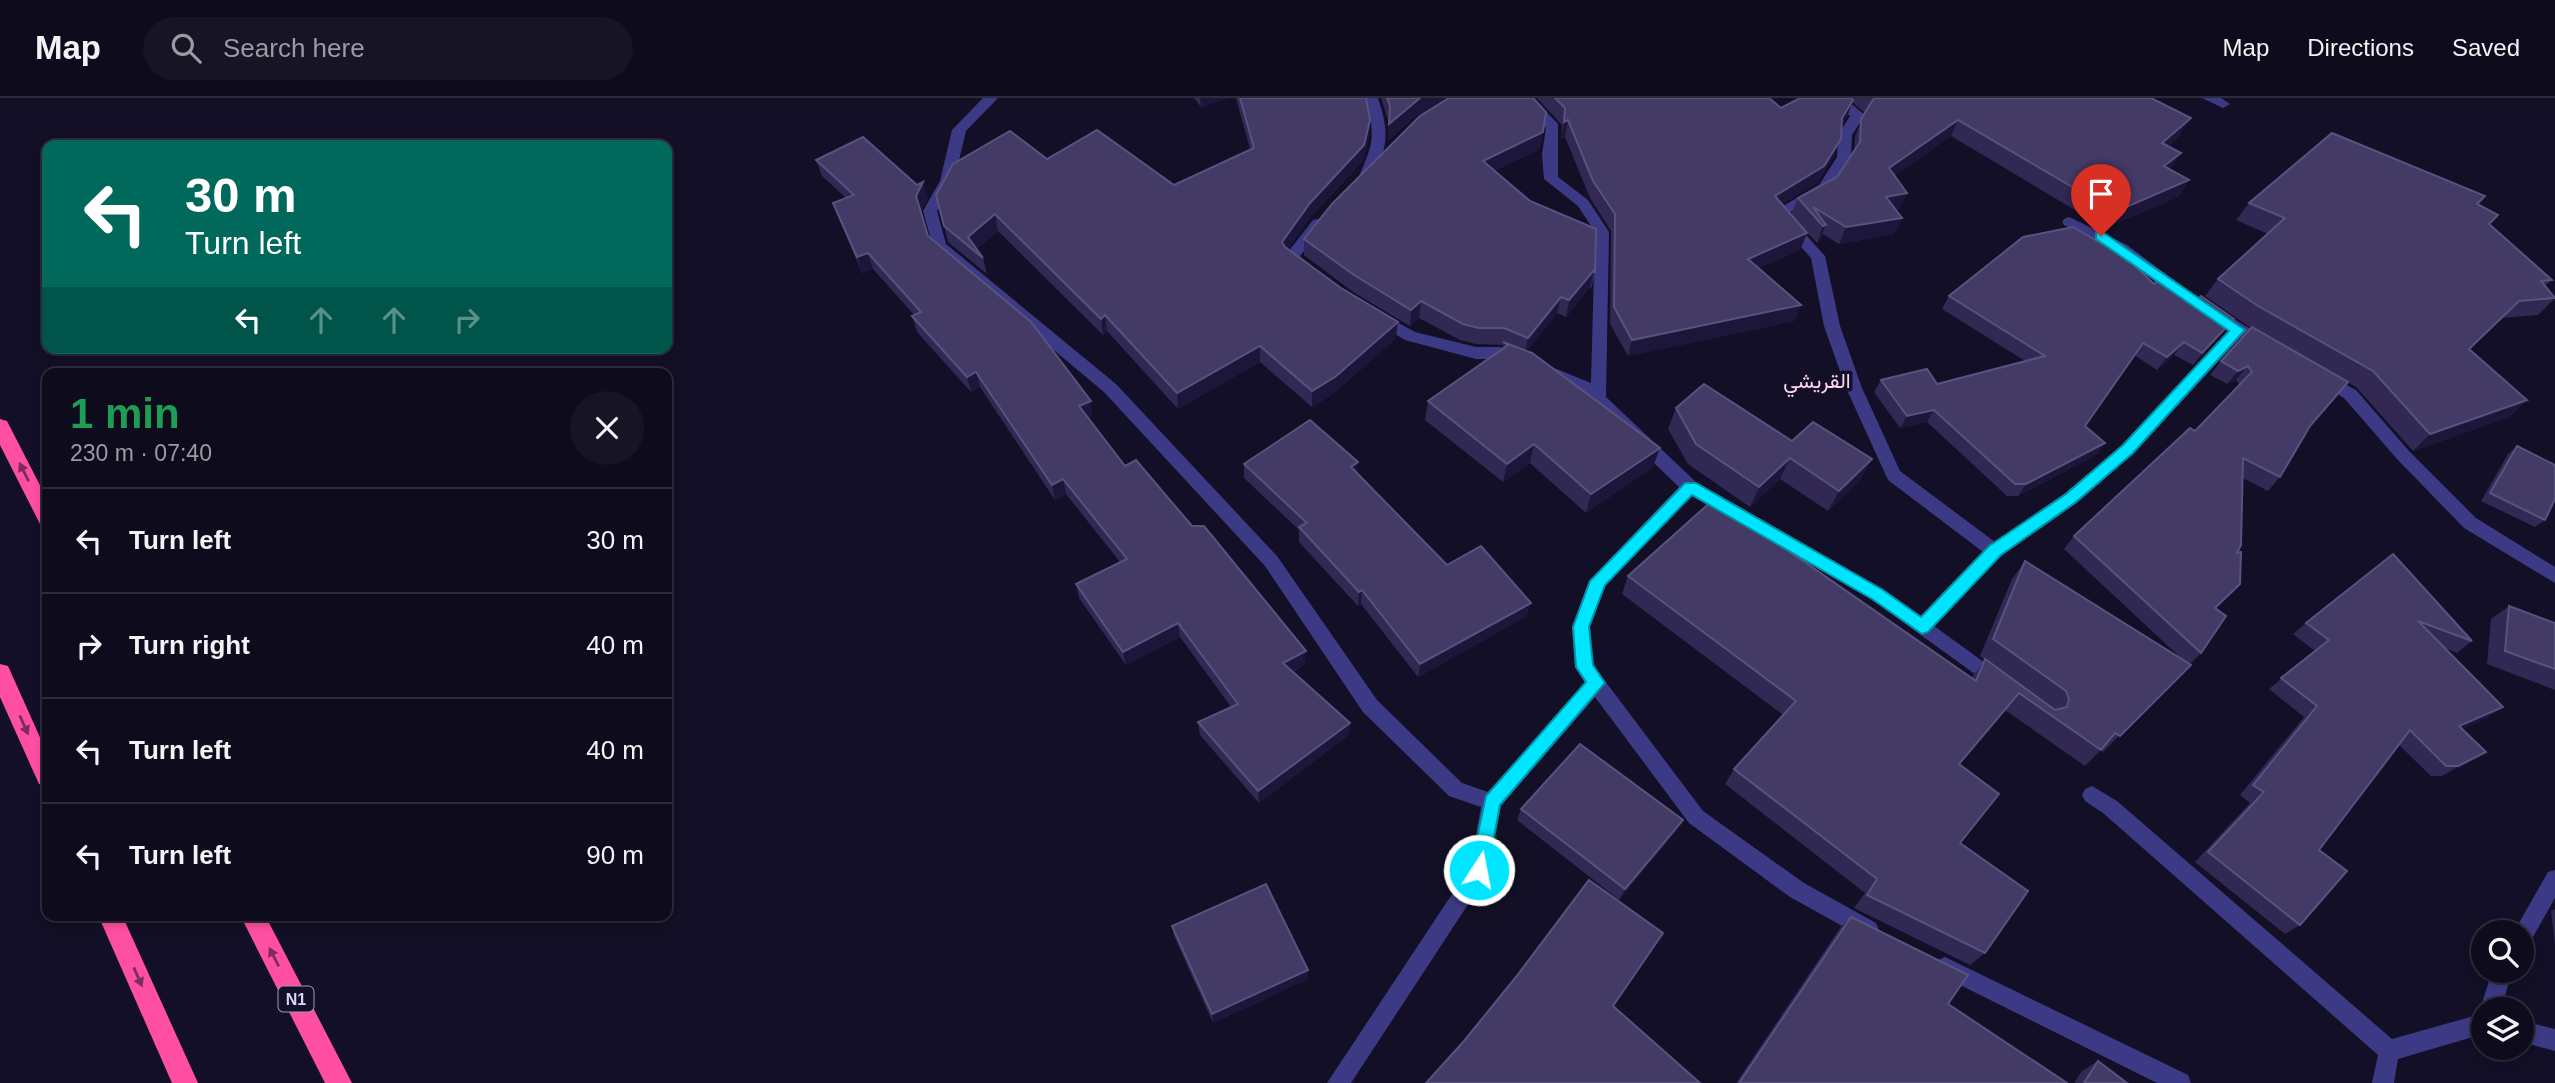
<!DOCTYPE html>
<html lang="en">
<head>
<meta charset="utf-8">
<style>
	:root { --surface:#0e0b1c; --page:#171425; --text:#f1f3f6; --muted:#9b9ba3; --line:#2e2b3b }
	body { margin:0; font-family:Arial,Vazirmatn,sans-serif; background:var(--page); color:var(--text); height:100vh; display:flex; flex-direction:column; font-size:26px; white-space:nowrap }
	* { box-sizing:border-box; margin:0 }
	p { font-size:23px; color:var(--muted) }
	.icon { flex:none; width:38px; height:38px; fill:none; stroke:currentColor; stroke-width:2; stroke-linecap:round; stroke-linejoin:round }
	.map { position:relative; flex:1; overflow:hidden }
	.sheet { position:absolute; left:42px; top:270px; width:630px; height:553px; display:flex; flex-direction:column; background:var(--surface); border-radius:14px; box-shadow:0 4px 10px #0003,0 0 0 2px var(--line) }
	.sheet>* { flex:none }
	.hud { position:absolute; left:42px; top:42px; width:630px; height:214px; border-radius:14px; box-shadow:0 4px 10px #0003,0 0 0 2px var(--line); background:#00695c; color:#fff; overflow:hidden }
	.controls { position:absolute; left:2471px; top:822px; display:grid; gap:14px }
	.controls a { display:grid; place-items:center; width:63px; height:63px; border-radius:50%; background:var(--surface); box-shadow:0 4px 10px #0003,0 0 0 2px var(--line); font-size:35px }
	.pin { position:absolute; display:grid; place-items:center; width:60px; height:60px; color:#fff; margin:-72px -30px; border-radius:50% 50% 50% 0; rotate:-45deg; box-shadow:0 0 7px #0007 }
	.pin .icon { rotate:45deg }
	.me { position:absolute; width:77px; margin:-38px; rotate:11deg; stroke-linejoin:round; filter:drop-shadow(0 0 5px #0008) }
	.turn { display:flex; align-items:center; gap:24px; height:147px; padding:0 28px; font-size:32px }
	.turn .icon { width:91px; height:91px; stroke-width:2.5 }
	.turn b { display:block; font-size:49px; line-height:60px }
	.lanes { display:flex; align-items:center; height:66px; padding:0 28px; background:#0003; justify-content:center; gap:35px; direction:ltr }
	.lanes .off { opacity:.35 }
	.round { display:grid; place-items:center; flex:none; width:74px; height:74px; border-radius:37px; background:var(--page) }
	.overview { display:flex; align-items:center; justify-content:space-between; height:119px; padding:0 28px }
	h1 { font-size:42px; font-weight:800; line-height:52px; color:#1e9e55 }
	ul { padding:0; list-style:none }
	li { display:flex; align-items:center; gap:21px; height:105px; padding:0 28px; border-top:2px solid var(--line) }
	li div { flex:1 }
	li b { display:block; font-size:26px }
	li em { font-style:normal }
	header { display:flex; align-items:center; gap:42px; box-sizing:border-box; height:98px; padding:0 35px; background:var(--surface); border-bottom:2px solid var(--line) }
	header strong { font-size:33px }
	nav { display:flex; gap:38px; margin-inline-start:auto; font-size:24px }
	.search { width:490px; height:63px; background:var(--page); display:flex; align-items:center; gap:18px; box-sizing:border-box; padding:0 24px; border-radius:38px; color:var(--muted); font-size:26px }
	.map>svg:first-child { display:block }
</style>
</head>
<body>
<header>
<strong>Map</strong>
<div class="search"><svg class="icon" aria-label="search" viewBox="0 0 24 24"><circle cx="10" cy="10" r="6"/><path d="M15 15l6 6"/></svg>Search here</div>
<nav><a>Map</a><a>Directions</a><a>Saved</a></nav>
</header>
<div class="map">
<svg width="2555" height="985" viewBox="0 0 2555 985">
	<rect width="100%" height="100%" fill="#130f26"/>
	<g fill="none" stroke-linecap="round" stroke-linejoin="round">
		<g fill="#3d3a85" fill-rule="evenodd">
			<path d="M983,0H998L966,33L954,83L937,113L946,146L1116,286L1277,458L1377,602L1462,685L1488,694L1585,585L1575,569L1572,529L1589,483L1679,389L1577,291L1538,276L1536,272L1544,266L1591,285L1595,134L1578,108L1544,81L1542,56L1546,30L1518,0H1533L1558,26V79L1588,102L1609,134L1606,299L1696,384L1883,491L1921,518L1983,454L1888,382L1846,290L1824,228L1811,160L1771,115L1819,87L1837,59L1838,37L1850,18L1828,0H1844L1865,17L1852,37L1851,59L1829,93L1787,116L1825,158L1840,228L1862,290L1900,373L1995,444L2065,395L2122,347L2229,232L2206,218L2203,214L2206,210H2216L2269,242L2272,246L2264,252L2241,239L2134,355L2077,405L2001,458L1934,528L2003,578L2006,584L2003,590L1997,592L1871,501L1692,398L1605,487L1590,529L1593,567L1703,713L1804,785L1876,825L1879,832L1876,839L1869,842L1862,839L1790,799L1689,725L1595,599L1501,708L1486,779L1351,985H1327L1470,769L1481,709L1449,698L1363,614L1265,468L1104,294L934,152L923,113L940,83L952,32Z"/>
			<path d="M1364,0H1378C1389,33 1389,50 1371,81L1366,83L1359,78C1374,46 1376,34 1364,0Z"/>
			<path d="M2202,0H2221L2230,6L2223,10Z"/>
			<path d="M2069,119L2127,147L2186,191L2189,195L2186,199H2176L2117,155L2064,127L2062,124L2064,121Z"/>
			<path d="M1318,121L1325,126L1300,158L1311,169L1309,173H1299L1284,159L1313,122Z"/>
			<path d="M1377,213L1415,234L1476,249H1500L1524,258L1526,262L1518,268L1499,261H1476L1405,242L1372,222L1369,218Z"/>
			<path d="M2322,274L2356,292L2409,353L2476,420L2555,469V485L2464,430L2397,361L2344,300L2316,284L2314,280Z"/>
			<path d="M2092,688L2117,703L2392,941L2481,916L2480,912L2492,873H2512L2501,912H2483V936L2398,961L2394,985H2372L2378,957L2103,715L2085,703L2082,697L2085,691Z"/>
			<path d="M2555,772V800L2529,846L2522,849V835H2514L2515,832L2548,774Z"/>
			<path d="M1945,859L2188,977L2191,985H2157L1938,876L1935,869L1938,862Z"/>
			<path d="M2522,923L2555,931V953L2522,944Z"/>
		</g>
		<g fill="#ff4fa3" fill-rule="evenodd">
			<path d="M0,321L7,323L47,401V428L40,426L0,347Z"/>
			<path d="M0,566L8,568L47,655V689L39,686L0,599Z"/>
			<path d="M98,817H122L198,985H172Z"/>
			<path d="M240,817H265L352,985H325Z"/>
		</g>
	</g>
	<g fill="#312854">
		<path d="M1194,0H1228L1201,9Z"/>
		<path d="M1236,0H1366L1370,22L1369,38L1363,63L1309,121L1288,151L1396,240L1334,295L1312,309L1260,264L1178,311L1107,233L1103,237L998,133L977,151L983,160L987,176L948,144L936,97L1047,61L1174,87L1250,51Z"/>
		<path d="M1381,0H1533L1540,51L1494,73L1595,175L1591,191L1590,189L1566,219L1557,215L1527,253L1660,350L1653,369L1586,415L1530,365L1503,384L1425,322L1428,303L1502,251L1503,247L1476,246L1460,242L1419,220L1410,228L1353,194L1304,157V141L1442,4L1437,6L1415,19L1388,42L1389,25Z"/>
		<path d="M1537,0H1769L1781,10L1800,0H2151L2180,37L2168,48L2170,71L2189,82L2178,99L2105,130L1951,38L1894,78L1907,95L1899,111L1896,112L1902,120L1894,136L1839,146L1823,136L1819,143L1817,145L1791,117L1798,100L1837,79L1854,54L1855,38L1865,15L1852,4L1847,19L1842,26L1834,58L1817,85L1782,106L1807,135L1800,152L1759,170L1801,207L1794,223L1628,258L1610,226L1611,133L1590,100L1565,39L1561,41L1562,27Z"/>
		<path d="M816,62L928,100L921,113L928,138L1093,318L1088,320L1125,368L1305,566L1293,574L1350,625L1349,637L1259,705L1200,637L1198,624L1231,609L1180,539L1126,567L1079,500L1076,486L1120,464L1066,396L1055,402L980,289L971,294L917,234L912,218L914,217L873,171L862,175L839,121L833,105L846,100L822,78Z"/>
		<path d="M2485,98L2478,106L2490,127L2552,182L2545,188L2555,200L2538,217L2502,220L2469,252L2527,302L2509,319L2413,353L2357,290L2348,284L2310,328L2280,379L2268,393L2243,380L2237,455L2215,510L2201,555L2103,654L2101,652L2085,668L2005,612L1959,666L1960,745L1985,855L1970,867L1854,810L1865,795L1725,686L1734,671L1783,617L1622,496L1628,478L1971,580L1985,562L1980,558L2012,481L2025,463L2183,562L2064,451L2074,438L2195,333L2240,287L2236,282L2227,286L2210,277L2221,263L2251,230L2205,198L2218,181L2268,136L2236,122L2249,105Z"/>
		<path d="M2154,186L2198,201L2234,221L2224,233L2193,267L2174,257L2157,272L2134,257L2085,328L2105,345L2096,357L2018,398H2007L1927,324L1900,330L1874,294L1881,282L1937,286L2025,263L1942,211L1949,198Z"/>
		<path d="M1676,310L1792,343L1861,381L1828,413L1780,381L1750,409L1688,366L1668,331Z"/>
		<path d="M2517,348L2545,422L2535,429L2481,403L2508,356Z"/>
		<path d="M1244,366L1357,375L1447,467L1527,518L1418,579L1361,506L1358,508L1299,444V432L1244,380Z"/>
		<path d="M2393,456L2472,543L2457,555L2445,550L2503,609L2487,620L2461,631L2486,654L2470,664L2442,678H2431L2399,647L2319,752L2300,827L2285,836L2195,764L2250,705L2240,697L2304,619L2269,591L2315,553L2293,536L2306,525Z"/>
		<path d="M2509,508L2555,525V592L2487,566L2491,521Z"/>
		<path d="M1521,711L1676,733L1619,802L1517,722Z"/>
		<path d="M2555,811V847L2551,813Z"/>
		<path d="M1851,819L1948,906L2067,985H1736L1840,830Z"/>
		<path d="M1172,828L1308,872V881L1213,925L1174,838Z"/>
		<path d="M2098,963L2127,985H2074L2082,973Z"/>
	</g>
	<g fill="#1d163a">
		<path d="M1200,0H1228L1201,9Z"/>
		<path d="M1420,0H1458L1437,6L1415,19L1388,42L1389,26Z"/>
		<path d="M1853,2L1847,19L1835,37L1842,20Z"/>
		<path d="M2191,20L2180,37L2152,62L2162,45Z"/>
		<path d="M1370,22L1369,38L1363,63L1309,121L1282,160V144Z"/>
		<path d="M1568,22L1565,39L1561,41L1564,24Z"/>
		<path d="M1958,22L1951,38L1882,87L1889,70Z"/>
		<path d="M1543,34L1540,51L1480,80L1483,63Z"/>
		<path d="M1841,41L1834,58L1817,85L1768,115L1775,98Z"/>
		<path d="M2181,55L2170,71L2164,68Z"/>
		<path d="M2189,82L2178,99L2105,130L2115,114Z"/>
		<path d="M923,84L928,100L920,114L916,98Z"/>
		<path d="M1907,95L1899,111L1879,115L1886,99Z"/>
		<path d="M995,116L998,133L975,153L968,139Z"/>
		<path d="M1902,120L1894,136L1839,146L1846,129Z"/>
		<path d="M1826,127L1819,143L1817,145L1823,128Z"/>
		<path d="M1807,135L1800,152L1742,178L1748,161Z"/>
		<path d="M868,155L873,171L862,175L857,159Z"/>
		<path d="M1594,172L1590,189L1566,219L1569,202Z"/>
		<path d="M1561,199L1557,215L1525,256L1528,240Z"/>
		<path d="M1421,203L1419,220L1410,228L1411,212Z"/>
		<path d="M1801,207L1794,223L1628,258L1632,242Z"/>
		<path d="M1105,217L1107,233L1103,237L1101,221Z"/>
		<path d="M2234,221L2224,233L2193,267L2202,255Z"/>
		<path d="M1398,224L1396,240L1334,295L1312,309V293Z"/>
		<path d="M2184,244L2174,257L2157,272L2167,259Z"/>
		<path d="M1260,248V264L1178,311L1177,295Z"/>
		<path d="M2248,268L2236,282L2227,286L2238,273Z"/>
		<path d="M976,274L980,289L971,294L967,279Z"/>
		<path d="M2527,302L2509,319L2413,353L2430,336Z"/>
		<path d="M1091,303L1093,318L1082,323L1079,308Z"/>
		<path d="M1934,312L1927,324L1900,330L1907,318Z"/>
		<path d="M2105,345L2096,357L2018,398L2026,386Z"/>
		<path d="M1534,346L1530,365L1503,384L1507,366Z"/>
		<path d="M1660,350L1653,369L1586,415L1591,396Z"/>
		<path d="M1790,360L1780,381L1750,409L1759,389Z"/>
		<path d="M1872,361L1861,381L1828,413L1839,393Z"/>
		<path d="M1358,364L1357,379L1351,369Z"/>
		<path d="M1063,381L1066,396L1055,402L1052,387Z"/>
		<path d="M1362,492L1361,506L1358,508L1359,494Z"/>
		<path d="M1531,505L1527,518L1418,579L1420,566Z"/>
		<path d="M1178,525L1180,539L1126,567L1123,554Z"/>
		<path d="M1306,553L1305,566L1283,579V565Z"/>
		<path d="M2503,609L2487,620L2443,639L2459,628Z"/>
		<path d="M1350,625L1349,637L1259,705L1258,693Z"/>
		<path d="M2486,654L2470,664L2442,678L2458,668Z"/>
		<path d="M1683,722L1676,733L1619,802L1625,791Z"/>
		<path d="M1308,872V881L1213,925L1212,916Z"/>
	</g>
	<g fill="#433a66" stroke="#5a527e" stroke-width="2">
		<path d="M1240,0H1366L1370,22L1364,47L1310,105L1282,144L1285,149L1341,190L1398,224L1335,279L1312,293L1260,248L1177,295L1105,217L1101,221L995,116L968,139L983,160L944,128L936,97L953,66L1010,33L1047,61L1097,32L1174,87L1254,50Z"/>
		<path d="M1387,0H1420L1389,26L1390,8Z"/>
		<path d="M1449,0H1533L1546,14L1543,34L1483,63L1530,103L1596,131L1595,175L1594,172L1569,202L1561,199L1528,240L1504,230H1479L1463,226L1421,203L1411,212L1354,177L1304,141L1332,106L1420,18Z"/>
		<path d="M1555,0H1769L1781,10L1800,0H1851L1853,2L1842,20L1841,41L1824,68L1775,98L1807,135L1748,161L1801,207L1632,242L1614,209L1615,116L1593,83L1568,22L1564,24L1565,10Z"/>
		<path d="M1874,0H2151L2191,20L2162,45L2181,55L2164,68L2189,82L2115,114L1958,22L1889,70L1907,95L1886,99L1902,120L1846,129L1813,109L1826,127L1823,128L1798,100L1837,79L1860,44L1861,21Z"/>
		<path d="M2332,35L2485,98L2477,106L2498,117L2489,126L2552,182L2541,183L2555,200L2519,203L2469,251L2527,302L2430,336L2373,273L2258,208L2218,181L2285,120L2249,105Z"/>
		<path d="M863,39L917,87L923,84L916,98L928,138L1031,224L1091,303L1079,308L1125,368L1136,362L1192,428H1204L1306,553L1283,565L1350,625L1258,693L1198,624L1238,606L1178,525L1123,554L1076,486L1127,461L1063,381L1052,387L976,274L967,279L912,218L921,214L868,155L857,159L833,105L854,97L816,62Z"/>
		<path d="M2073,129L2128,161L2154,186L2161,180L2198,201L2201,198L2234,221L2202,255L2184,244L2167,259L2143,245L2085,328L2105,345L2026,386H2015L1934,312L1907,318L1881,282L1927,271L1937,286L2045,258L1949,198L2023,139Z"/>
		<path d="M2252,229L2348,284L2310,328L2280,379L2243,360L2241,447L2237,455L2241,454L2240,486L2215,510L2226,518L2201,555L2074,438L2190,330L2195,333L2252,274L2248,268L2238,273L2221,263Z"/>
		<path d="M1503,244L1532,255L1660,350L1591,396L1534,346L1507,366L1428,303L1508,247Z"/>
		<path d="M1704,286L1792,343L1813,324L1872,361L1839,393L1790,360L1759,389L1696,346L1676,310Z"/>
		<path d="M1310,322L1358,364L1351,369L1447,467L1481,448L1531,505L1420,566L1362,492L1359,494L1299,429L1307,425L1244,366Z"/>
		<path d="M2517,348L2555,367V401L2545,422L2490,395Z"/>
		<path d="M1714,401L1976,583L1985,561L2055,612L2067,609L2069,601L2066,593L1993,541L2025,463L2191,567L2120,638L2115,635L2101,652L2019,595L1959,666L1999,696L1960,745L2028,793L1985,855L1867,797L1877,781L1734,671L1796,603L1628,478Z"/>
		<path d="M2393,456L2472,543L2418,523L2503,609L2459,628L2486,654L2458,668H2446L2410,632L2319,752L2347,773L2300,827L2208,754L2264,694L2253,687L2317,608L2281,580L2329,542L2306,525Z"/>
		<path d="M2509,508L2555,525V571L2505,553Z"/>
		<path d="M1580,646L1683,722L1625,791L1521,711Z"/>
		<path d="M1589,782L1663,835L1613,908L1700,985H1426L1464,943L1516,879Z"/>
		<path d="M1266,786L1308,872L1212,916L1172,828Z"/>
		<path d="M1851,819L1968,877L1948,906L2067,985H1739Z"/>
		<path d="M2098,963L2127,985H2084Z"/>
	</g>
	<defs><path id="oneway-solid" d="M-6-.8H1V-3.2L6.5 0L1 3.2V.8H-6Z" transform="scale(1.75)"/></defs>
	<g fill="#7d2c5e">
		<use href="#oneway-solid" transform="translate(24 374) rotate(-117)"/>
		<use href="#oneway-solid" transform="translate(24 627) rotate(66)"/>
		<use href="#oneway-solid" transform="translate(274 859) rotate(-117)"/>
		<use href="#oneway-solid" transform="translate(138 879) rotate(66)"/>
	</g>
	<path fill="#00e5ff" stroke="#0095a6" stroke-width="2" d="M2101,133L2245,232L2133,355L2076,404L2001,457L1928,534L1922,536L1872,501L1692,397L1605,487L1589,529L1593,567L1605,585L1500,707L1488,772L1486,778L1479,781L1473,778L1470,772L1486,698L1586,584L1576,569L1573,529L1590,483L1685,385H1696L1883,492L1921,519L1989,448L2066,396L2123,347L2229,233L2096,141V135Z"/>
	<g text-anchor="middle" stroke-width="7" stroke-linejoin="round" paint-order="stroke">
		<rect fill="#130f26" stroke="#9e99be" stroke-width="2" x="278.5" y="888.5" width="35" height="25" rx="5"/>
		<g font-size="16" font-weight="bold" fill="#d9d4ff">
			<text x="296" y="907">N1</text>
		</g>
		<g font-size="21" fill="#ffd6f0" stroke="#130f26">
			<text x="1817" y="290">القريشي</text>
		</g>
	</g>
</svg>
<div class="controls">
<a><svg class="icon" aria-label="search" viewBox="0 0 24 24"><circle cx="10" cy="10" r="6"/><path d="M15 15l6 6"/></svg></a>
<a><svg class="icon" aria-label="layers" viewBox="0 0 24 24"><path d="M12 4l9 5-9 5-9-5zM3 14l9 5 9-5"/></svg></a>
</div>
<div class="pin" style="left:2101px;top:138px;background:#d93025"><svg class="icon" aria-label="arrive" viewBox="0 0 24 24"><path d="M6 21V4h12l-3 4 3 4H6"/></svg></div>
<svg class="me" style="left:1479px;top:772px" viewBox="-20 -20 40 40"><circle r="17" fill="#00e5ff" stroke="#fff" stroke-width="3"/><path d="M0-11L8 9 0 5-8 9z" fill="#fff"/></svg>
<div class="hud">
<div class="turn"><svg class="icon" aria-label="left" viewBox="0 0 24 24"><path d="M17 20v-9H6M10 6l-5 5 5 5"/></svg><div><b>30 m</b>Turn left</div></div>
<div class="lanes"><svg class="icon" aria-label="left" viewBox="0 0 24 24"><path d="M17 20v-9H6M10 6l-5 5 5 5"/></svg><svg class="icon off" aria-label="ahead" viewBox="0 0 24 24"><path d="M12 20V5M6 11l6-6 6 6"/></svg><svg class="icon off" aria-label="ahead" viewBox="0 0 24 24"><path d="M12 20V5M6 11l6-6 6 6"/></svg><svg class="icon off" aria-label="right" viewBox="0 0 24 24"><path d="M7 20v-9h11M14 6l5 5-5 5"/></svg></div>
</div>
<section class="sheet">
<div class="overview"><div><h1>1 min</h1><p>230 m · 07:40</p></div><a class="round"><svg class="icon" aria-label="close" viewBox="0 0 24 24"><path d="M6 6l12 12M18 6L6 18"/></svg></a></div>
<ul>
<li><svg class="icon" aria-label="left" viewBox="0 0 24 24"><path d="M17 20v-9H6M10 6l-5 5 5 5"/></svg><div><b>Turn left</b></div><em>30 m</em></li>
<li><svg class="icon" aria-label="right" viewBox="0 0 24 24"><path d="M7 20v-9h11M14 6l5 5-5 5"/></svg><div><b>Turn right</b></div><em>40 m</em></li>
<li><svg class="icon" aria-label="left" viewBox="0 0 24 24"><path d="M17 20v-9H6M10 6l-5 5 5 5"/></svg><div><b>Turn left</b></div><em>40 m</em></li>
<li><svg class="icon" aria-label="left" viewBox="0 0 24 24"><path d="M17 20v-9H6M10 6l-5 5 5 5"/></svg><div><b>Turn left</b></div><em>90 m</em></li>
</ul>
</section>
</div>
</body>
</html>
